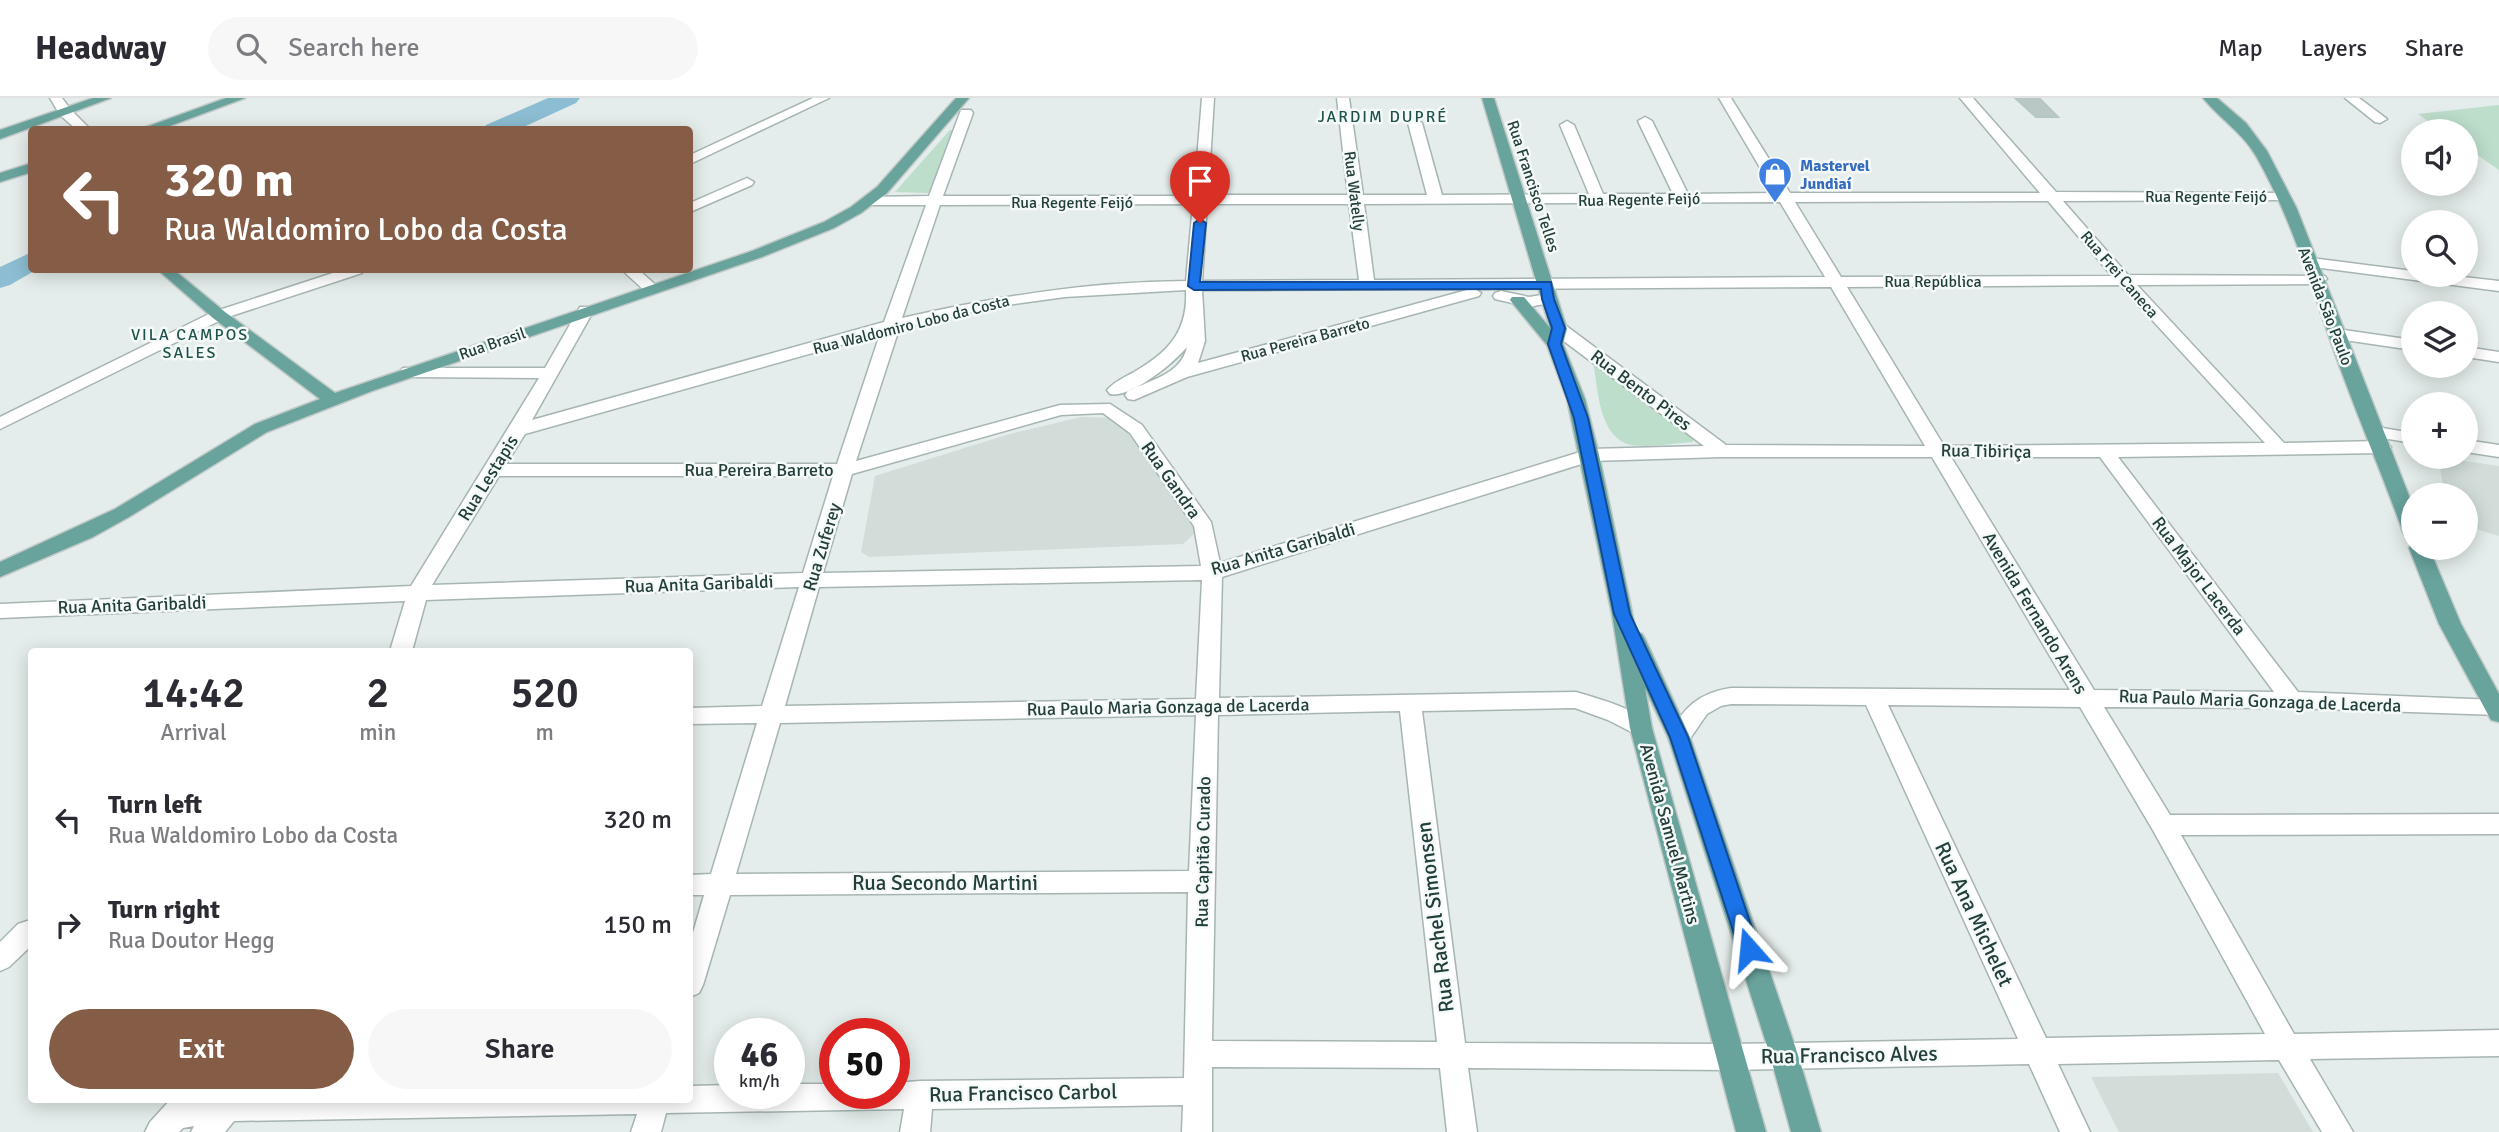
<!DOCTYPE html>
<html lang="en">
<head>
<meta charset="utf-8">
<style>
	:root { --surface:#fff; --page:#f7f7f7; --text:#2b2b33; --muted:#7c7c81; --line:#e1e1e2; --accent:#855c46 }
	body { margin:0; font-family:Signika,sans-serif; background:var(--page); color:var(--text); height:100vh; display:flex; flex-direction:column; font-size:26px; white-space:nowrap }
	* { box-sizing:border-box; margin:0 }
	p { font-size:23px; color:var(--muted) }
	.icon { flex:none; width:38px; height:38px; fill:none; stroke:currentColor; stroke-width:2; stroke-linecap:round; stroke-linejoin:round }
	.map { position:relative; flex:1; overflow:hidden }
	.panel { position:absolute; left:28px; top:550px; width:665px; height:455px; display:flex; flex-direction:column; background:var(--surface); border-radius:7px; box-shadow:0 4px 18px #0003 }
	.panel>* { flex:none }
	.hud { position:absolute; left:28px; top:28px; width:665px; height:147px; border-radius:7px; box-shadow:0 4px 18px #0003; background:#855c46; color:#fff; overflow:hidden }
	.buttons { position:absolute; left:2401px; top:21px; display:grid; gap:14px }
	.buttons a { display:grid; place-items:center; width:77px; height:77px; border-radius:50%; background:var(--surface); box-shadow:0 4px 18px #0003; font-size:35px }
	.speed { position:absolute; left:714px; top:920px; display:flex; gap:14px; font-size:35px; font-weight:700; text-align:center }
	.speed>* { display:grid; place-content:center; width:91px; height:91px; border-radius:50%; background:var(--surface); box-shadow:0 4px 18px #0003; line-height:1 }
	.speed small { font-size:18px; font-weight:400 }
	.speed .limit { border:10px solid #d22; background:#fff; color:#111 }
	.pin { position:absolute; display:grid; place-items:center; width:60px; height:60px; color:#fff; margin:-72px -30px; border-radius:50% 50% 50% 0; rotate:-45deg; box-shadow:0 0 7px #0007 }
	.pin .icon { rotate:45deg }
	.me { position:absolute; width:77px; margin:-38px; rotate:342deg; stroke-linejoin:round; filter:drop-shadow(0 0 5px #0008) }
	.turn { display:flex; align-items:center; gap:24px; height:147px; padding:0 21px; font-size:32px }
	.turn .icon { width:91px; height:91px; stroke-width:2.5 }
	.turn b { display:block; font-size:49px; line-height:60px }
	.eta { display:flex; justify-content:space-evenly; align-items:center; height:119px; text-align:center }
	.eta b { font-size:42px; font-weight:600; line-height:49px }
	.cta { display:flex; gap:14px; margin-top:auto; padding:14px 21px }
	.cta a { flex:1; height:80px; border-radius:42px; background:var(--accent); color:#fff; font-size:28px; font-weight:600; line-height:80px; text-align:center }
	.cta a+a { background:var(--page); color:var(--text) }
	ul { padding:0; list-style:none }
	li { display:flex; align-items:center; gap:21px; height:105px; padding:0 21px }
	li div { flex:1 }
	li b { display:block; font-size:26px }
	li em { font-style:normal }
	header { display:flex; align-items:center; gap:42px; box-sizing:border-box; height:98px; padding:0 35px; background:var(--surface); border-bottom:2px solid var(--line) }
	header strong { font-size:33px }
	nav { display:flex; gap:38px; margin-inline-start:auto; font-size:24px }
	.search { width:490px; height:63px; background:var(--page); display:flex; align-items:center; gap:18px; box-sizing:border-box; padding:0 24px; border-radius:38px; color:var(--muted); font-size:26px }
	.map>svg:first-child { display:block }
</style>
</head>
<body>
<header>
<strong>Headway</strong>
<div class="search"><svg class="icon" aria-label="search" viewBox="0 0 24 24"><circle cx="10" cy="10" r="6"/><path d="M15 15l6 6"/></svg>Search here</div>
<nav><a>Map</a><a>Layers</a><a>Share</a></nav>
</header>
<div class="map">
<svg width="2499" height="1034" viewBox="0 0 2499 1034">
	<rect width="100%" height="100%" fill="#e4edeb"/>
	<g fill="#d2ddda">
		<path d="M1081,319L1121,320L1202,429L1183,446L869,459L861,454L875,378L1006,337Z"/>
		<path d="M2438,359L2499,368V438L2466,428V397H2445Z"/>
		<path d="M2278,975L2313,1034H2119L2091,979Z"/>
	</g>
	<g fill="#bddecb">
		<path d="M2499,7V72L2466,49V33H2442L2418,16Z"/>
		<path d="M950,32L958,34L929,95L895,94Z"/>
		<path d="M1593,264L1693,339V344C1676,345 1641,351 1627,346C1598,335 1598,289 1593,264Z"/>
	</g>
	<g fill="none" stroke-linecap="round" stroke-linejoin="round">
		<g fill="#8cbdd2" fill-rule="evenodd">
			<path d="M548,0H580L576,5L517,32H483L486,27Z"/>
			<path d="M32,154V172H36L10,187L0,190V169Z"/>
		</g>
	</g>
	<path fill="#b9c8c4" stroke="#b6c7c3" stroke-width="2" d="M2015,0H2039L2058,19H2036Z"/>
	<g fill="none" stroke-linecap="round" stroke-linejoin="round">
		<g stroke="#a6b5b3" stroke-width="3">
			<g id="minor">
				<path d="M50,0H62L70,11L91,32H77L60,17Z"/>
				<path d="M813,0H829L690,66V57Z"/>
				<path d="M1202,0H1214L1208,97H1348L1337,0H1349L1363,97H1427L1408,25L1415,21L1422,25L1442,97L1589,96L1560,27L1567,23L1574,27L1603,96H1673L1638,23L1645,19L1652,23L1688,96L1775,95L1719,0H1731L1790,95H2040L1960,0H1973L2056,94L2287,95L2289,98L2282,102L2063,103L2128,177L2325,178L2327,181L2319,186L2137,187L2284,345L2382,343L2391,349L2382,355L2118,359L2298,594L2496,602L2499,603V617L2292,610L2104,609L2170,717L2499,716V736L2181,737L2294,936L2499,932V958L2310,961L2353,1034H2322L2279,962L2058,966L2090,1034H2060L2029,966L1731,972L1468,970L1477,1034H1447L1440,970L1212,969V1034H1182L1183,1007L932,1011L930,1034H900L904,1011L666,1015L661,1034H631L637,1016L234,1023L225,1034H191L194,1028L183,1030L179,1034H145L150,1024L171,1001H690V988L730,987V996H789V986H835V996H894V985L920,983L1184,980L1188,794L730,797L703,887L699,895L690,899V845L704,797H690V777L711,776L757,625L690,626V610L762,608L799,489L426,502L412,553H390L405,503L0,520V506L411,488L539,280L409,279L400,274L403,270H545L580,209H592L594,212L532,322L884,224L926,107H869L862,103L869,99L929,98L961,12H971L973,15L943,98H1194ZM2048,103L2112,178L1841,179L1795,104ZM1780,104L1825,179L1374,182L1364,106ZM1193,106L1186,183C1086,184 1000,198 902,220L940,107ZM1207,106H1349L1359,182L1202,183ZM2120,187L2265,345L1944,348L1847,189ZM1831,189L1925,348L1726,347L1565,227L1559,226L1551,231L1553,235L1704,348L1590,351L1220,465L1211,424L1142,327L1110,306L1060,307L856,363L899,231L993,209L1065,199L1186,192C1188,234 1168,254 1134,274C1125,279 1114,284 1107,292L1110,296C1130,301 1175,264 1187,249C1181,276 1151,282 1128,293L1125,297L1128,301L1134,302L1187,279L1479,198L1481,195L1475,191ZM1471,191L1467,192L1198,265L1205,243L1202,192ZM880,236L837,366H506L525,336ZM1103,315L1130,335L1194,428L1201,468L823,475L852,376L1061,317ZM1722,359H1932L2070,592L1731,590C1698,595 1683,610 1668,639L1671,645L1679,648L1687,645L1707,616L1721,608L1731,606L1866,607L2018,941L1731,946L1465,945L1422,613L1575,610L1608,622L1641,639L1649,636L1652,630C1642,612 1596,600 1576,594L1219,600L1222,479L1591,363ZM1951,359H2100L2274,594L2094,592ZM499,378H833L803,475L432,487ZM1202,482L1196,601L785,608L819,489ZM1888,607L2080,609L2154,734L2265,936L2046,940ZM1400,613L1437,944L1212,943L1218,617ZM1196,617L1189,773L736,776L780,625Z"/>
				<path d="M2345,0H2359L2387,21L2380,25L2375,24Z"/>
				<path d="M747,80L754,84L752,87L690,114V105Z"/>
				<path d="M2311,160L2413,173V177H2446L2499,183V193L2306,168L2303,165Z"/>
				<path d="M342,172H364L362,175L225,220L0,331V319L213,214Z"/>
				<path d="M622,172H639L659,190L657,193H645Z"/>
				<path d="M1501,193L1529,199L1548,196L1556,201L1554,204L1529,209L1495,201L1493,198L1495,195Z"/>
				<path d="M2337,231L2413,242V252L2331,240L2329,236L2331,232Z"/>
				<path d="M2466,249L2499,254V264L2466,259Z"/>
				<path d="M2376,329L2413,335V345L2370,338L2367,334Z"/>
				<path d="M2466,342L2499,347V359L2466,354Z"/>
				<path d="M27,823L32,824V847L9,869L0,873V844L18,826Z"/>
			</g>
		</g>
		<g stroke="#c1c9c8" stroke-width="3">
			<g id="major">
				<path d="M93,0H111L0,41V32Z"/>
				<path d="M226,0H245L159,32H138Z"/>
				<path d="M956,0H969L887,95L861,115L834,130L762,159L372,293L267,334L129,419L93,439L0,479V464L115,411L255,326L320,301L213,220L158,172H174L225,214L335,295L752,153L824,124L851,109L877,89Z"/>
				<path d="M1482,0H1494L1567,231L1563,246L1585,301L1599,357L1636,534L1642,536L1645,541L1690,639L1798,957L1821,1034H1791L1770,957L1668,639L1645,590L1652,630L1766,1034H1736L1630,630L1612,516L1567,301L1547,247L1510,202L1512,199H1524L1550,230Z"/>
				<path d="M2203,0H2217L2246,25L2267,53L2297,111L2413,408V440L2406,439L2403,434C2384,381 2362,329 2342,275C2315,202 2295,126 2256,58C2242,34 2220,21 2203,0Z"/>
				<path d="M32,65V74L0,84V75Z"/>
				<path d="M2412,445L2413,450H2429L2461,526L2499,596V624L2491,622L2439,526L2409,450Z"/>
			</g>
		</g>
		<use href="#minor" fill="#fff" fill-rule="evenodd"/>
		<use href="#major" fill="#68a39c" fill-rule="evenodd"/>
	</g>
	<path fill="#1a73e8" stroke="#114b97" stroke-width="2" d="M1200,121L1206,125L1200,184H1551L1554,201L1565,230L1561,246L1588,320L1630,516L1688,639L1759,851L1756,857L1749,860L1742,857L1739,851L1670,639L1614,516L1574,320L1548,246L1552,230L1542,201L1541,191L1194,192L1188,188L1194,125Z"/>
	<defs>
		<g id="shop-pin" transform="scale(1.75)"><path d="M0 17L-7.5 6A9.5 9.5 0 1 1 7.5 6Z" fill="#3f7fe0" stroke="#f5faf8"/><path d="M-5-2.5h2.3a2.7 3.5 0 0 1 5.4 0H5L5.5 6h-11ZM-1.5-2.5h3a1.5 2.3 0 0 0-3 0Z" fill="#fff"/></g>
	</defs>
	<g fill-rule="evenodd">
		<use href="#shop-pin" x="1775" y="76"/>
	</g>
	<g text-anchor="middle" stroke-width="5" stroke-linejoin="round" paint-order="stroke">
		<g font-size="16" letter-spacing="2" fill="#1e524d" stroke="#f5faf8">
			<text x="1383" y="24">JARDIM DUPRÉ</text>
			<text x="190" y="242">VILA CAMPOS<tspan x="190" dy="18">SALES</tspan></text>
		</g>
		<g font-size="16" font-weight="bold" fill="#366cbe" stroke="#f5faf8" text-anchor="start">
			<text x="1800" y="73">Mastervel<tspan x="1800" dy="18">Jundiaí</tspan></text>
		</g>
		<g font-size="16" fill="#233f3c" stroke="#f5faf8">
			<text transform="translate(1534 88) rotate(72)" y="6">Rua Francisco Telles</text>
			<text transform="translate(1355 93) rotate(83)" y="6">Rua Watelly</text>
			<text x="2206" y="104">Rua Regente Feijó</text>
			<text transform="translate(1639 101) rotate(-1)" y="6">Rua Regente Feijó</text>
			<text x="1072" y="110">Rua Regente Feijó</text>
			<text transform="translate(2120 176) rotate(49)" y="6">Rua Frei Caneca</text>
			<text x="1933" y="189">Rua República</text>
			<text transform="translate(2326 208) rotate(69)" y="6">Avenida São Paulo</text>
			<text transform="translate(911 226) rotate(-14)" y="6">Rua Waldomiro Lobo da Costa</text>
			<text transform="translate(1305 241) rotate(-15)" y="6">Rua Pereira Barreto</text>
			<text transform="translate(492 245) rotate(-19)" y="6">Rua Brasil</text>
		</g>
		<g font-size="18" fill="#233f3c" stroke="#f5faf8">
			<text transform="translate(1641 292) rotate(37)" y="6">Rua Bento Pires</text>
			<text transform="translate(1986 353) rotate(1)" y="6">Rua Tibiriça</text>
			<text x="759" y="378">Rua Pereira Barreto</text>
			<text transform="translate(488 380) rotate(-58)" y="6">Rua Lestapis</text>
			<text transform="translate(1171 382) rotate(55)" y="6">Rua Gandra</text>
			<text transform="translate(822 449) rotate(-73)" y="6">Rua Zuferey</text>
			<text transform="translate(1283 451) rotate(-16)" y="6">Rua Anita Garibaldi</text>
			<text transform="translate(2199 478) rotate(53)" y="6">Rua Major Lacerda</text>
			<text transform="translate(699 486) rotate(-2)" y="6">Rua Anita Garibaldi</text>
			<text transform="translate(132 507) rotate(-2)" y="6">Rua Anita Garibaldi</text>
			<text transform="translate(2035 515) rotate(59)" y="6">Avenida Fernando Arens</text>
			<text transform="translate(2260 603) rotate(2)" y="6">Rua Paulo Maria Gonzaga de Lacerda</text>
			<text transform="translate(1168 609) rotate(-1)" y="6">Rua Paulo Maria Gonzaga de Lacerda</text>
			<text transform="translate(1670 736) rotate(75)" y="6">Avenida Samuel Martins</text>
			<text transform="translate(1203 754) rotate(-89)" y="6">Rua Capitão Curado</text>
		</g>
		<g font-size="21" fill="#233f3c" stroke="#f5faf8">
			<text x="945" y="792">Rua Secondo Martini</text>
			<text transform="translate(1974 816) rotate(65)" y="7">Rua Ana Michelet</text>
			<text transform="translate(1435 819) rotate(-97)" y="7">Rua Rachel Simonsen</text>
			<text transform="translate(1849 957) rotate(-1)" y="7">Rua Francisco Alves</text>
			<text transform="translate(1023 995) rotate(-1)" y="7">Rua Francisco Carbol</text>
		</g>
	</g>
</svg>
<div class="buttons">
<a><svg class="icon" aria-label="sound" viewBox="0 0 24 24"><path d="M4 9h4l5-4v14l-5-4H4zM17 9q2 3 0 6"/></svg></a>
<a><svg class="icon" aria-label="search" viewBox="0 0 24 24"><circle cx="10" cy="10" r="6"/><path d="M15 15l6 6"/></svg></a>
<a><svg class="icon" aria-label="layers" viewBox="0 0 24 24"><path d="M12 4l9 5-9 5-9-5zM3 14l9 5 9-5"/></svg></a>
<a>+</a>
<a>−</a>
</div>
<div class="speed"><div>46<small>km/h</small></div><div class="limit">50</div></div>
<div class="pin" style="left:1200px;top:125px;background:#d93025"><svg class="icon" aria-label="arrive" viewBox="0 0 24 24"><path d="M6 21V4h12l-3 4 3 4H6"/></svg></div>
<svg class="me" style="left:1749px;top:851px" viewBox="-20 -20 40 40"><path d="M0-17L14 15 0 8-14 15z" fill="#1a73e8" stroke="#fff" stroke-width="4"/></svg>
<div class="hud">
<div class="turn"><svg class="icon" aria-label="left" viewBox="0 0 24 24"><path d="M17 20v-9H6M10 6l-5 5 5 5"/></svg><div><b>320 m</b>Rua Waldomiro Lobo da Costa</div></div>
</div>
<section class="panel">
<div class="eta">
<div><b>14:42</b><p>Arrival</p></div>
<div><b>2</b><p>min</p></div>
<div><b>520</b><p>m</p></div>
</div>
<ul>
<li><svg class="icon" aria-label="left" viewBox="0 0 24 24"><path d="M17 20v-9H6M10 6l-5 5 5 5"/></svg><div><b>Turn left</b><p>Rua Waldomiro Lobo da Costa</p></div><em>320 m</em></li>
<li><svg class="icon" aria-label="right" viewBox="0 0 24 24"><path d="M7 20v-9h11M14 6l5 5-5 5"/></svg><div><b>Turn right</b><p>Rua Doutor Hegg</p></div><em>150 m</em></li>
</ul>
<div class="cta"><a>Exit</a><a>Share</a></div>
</section>
</div>
</body>
</html>
